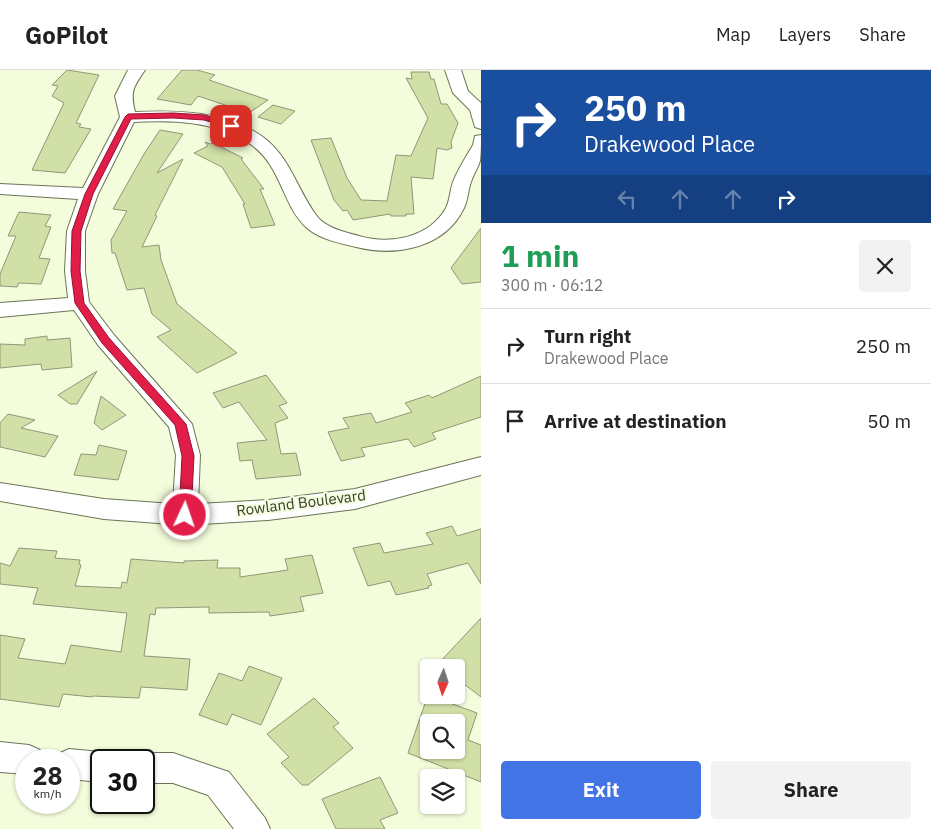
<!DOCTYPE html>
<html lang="en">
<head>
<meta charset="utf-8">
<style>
	:root { --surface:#fff; --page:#f2f2f2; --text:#222; --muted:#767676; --line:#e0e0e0; --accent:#4274e5 }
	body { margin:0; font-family:"IBM Plex Sans",sans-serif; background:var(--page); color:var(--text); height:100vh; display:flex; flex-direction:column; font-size:19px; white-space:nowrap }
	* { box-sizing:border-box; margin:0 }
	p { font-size:16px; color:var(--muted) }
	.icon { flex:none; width:28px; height:28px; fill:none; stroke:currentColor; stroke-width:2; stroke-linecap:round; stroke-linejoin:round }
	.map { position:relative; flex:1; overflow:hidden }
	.side { display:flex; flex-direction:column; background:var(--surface); width:450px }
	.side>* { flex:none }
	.hud { background:#1a4fa0; color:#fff; overflow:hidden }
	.needle { width:32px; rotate:183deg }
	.fabs { position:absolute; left:420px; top:589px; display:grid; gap:10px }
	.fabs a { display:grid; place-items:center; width:45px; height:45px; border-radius:5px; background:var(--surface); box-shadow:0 1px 4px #0004; font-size:25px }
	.speed { position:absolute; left:15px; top:679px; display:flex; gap:10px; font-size:25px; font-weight:700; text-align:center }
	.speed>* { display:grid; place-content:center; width:65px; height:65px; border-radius:50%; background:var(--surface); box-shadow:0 1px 4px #0004; line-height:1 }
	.speed small { font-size:12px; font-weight:400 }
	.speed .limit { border:2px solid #111; border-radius:8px; background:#fff; color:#111 }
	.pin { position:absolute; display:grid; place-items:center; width:42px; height:42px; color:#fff; margin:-21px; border-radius:10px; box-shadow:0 2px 8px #0006 }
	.me { position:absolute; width:55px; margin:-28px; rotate:3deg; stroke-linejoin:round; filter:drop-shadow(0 0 4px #0008) }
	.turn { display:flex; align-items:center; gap:18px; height:105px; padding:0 20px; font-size:22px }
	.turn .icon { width:65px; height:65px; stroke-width:2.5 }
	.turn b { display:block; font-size:35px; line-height:42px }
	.lanes { display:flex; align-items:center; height:48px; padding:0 20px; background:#0003; justify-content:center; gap:25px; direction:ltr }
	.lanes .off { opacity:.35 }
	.round { display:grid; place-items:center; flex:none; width:52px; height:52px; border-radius:5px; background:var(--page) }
	.overview { display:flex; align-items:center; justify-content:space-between; height:85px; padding:0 20px }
	h1 { font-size:30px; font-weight:700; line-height:38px; color:#1e9e55 }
	.primary-button { display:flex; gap:10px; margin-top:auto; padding:10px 20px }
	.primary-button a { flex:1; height:58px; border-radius:5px; background:var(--accent); color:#fff; font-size:20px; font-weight:700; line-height:58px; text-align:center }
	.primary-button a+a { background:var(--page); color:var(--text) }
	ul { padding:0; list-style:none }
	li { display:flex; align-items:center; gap:15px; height:75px; padding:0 20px; border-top:1px solid var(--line) }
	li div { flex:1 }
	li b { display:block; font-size:19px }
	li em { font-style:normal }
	header { display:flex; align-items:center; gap:30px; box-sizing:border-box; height:70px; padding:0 25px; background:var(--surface); border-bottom:1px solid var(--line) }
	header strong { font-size:24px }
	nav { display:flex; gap:28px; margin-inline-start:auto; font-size:18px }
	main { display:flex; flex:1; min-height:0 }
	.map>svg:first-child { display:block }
</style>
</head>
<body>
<header>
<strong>GoPilot</strong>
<nav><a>Map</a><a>Layers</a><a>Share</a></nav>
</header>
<main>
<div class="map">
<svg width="481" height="759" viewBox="0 0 481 759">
	<rect width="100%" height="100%" fill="#f3fddb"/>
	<g fill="#d1e0a7" stroke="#8f9778" fill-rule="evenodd">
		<path d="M67,0L99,5L76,53L81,54L79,57L91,59L65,103L32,100L64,33L52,26L58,16L52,15Z"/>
		<path d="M182,0H197L215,5L209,10L268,30L249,43L198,26L191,35L157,29Z"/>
		<path d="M411,2H429L431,9H434L441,34H447L458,53L451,72L452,78L447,80L437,78L433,109L411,107L414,144H406V146H391L390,144L353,150L347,140L343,141L334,130L311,70L331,68L347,108L361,130L387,131L396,85L411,86L428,48L406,8L412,9Z"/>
		<path d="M273,35L295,41L281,54L258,47Z"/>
		<path d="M160,60L183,64L157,103L183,89L155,145L157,146L142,177L159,175L161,190L177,234L237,283L197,303L157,267L171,260L152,244L144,218L127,220L115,183H112L111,170L127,141L113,139L144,84Z"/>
		<path d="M205,72L210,74L213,73L243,88L241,89L264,119H260L275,155L251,158L243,134H245L222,97L194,83L208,76Z"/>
		<path d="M19,142L51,145L45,156L51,157L39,188L50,189L41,214L19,213L17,217L0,216V204L16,166H8Z"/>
		<path d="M481,158V212L462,214L451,198Z"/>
		<path d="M47,266V270L70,268L72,297L42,300L41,294L0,298V274L25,275V269Z"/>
		<path d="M97,301L77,334H70L58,325Z"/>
		<path d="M266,305L287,333L279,336L288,348L275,353L281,384L296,383L301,405L256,409L252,390L240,391L237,373L267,370L239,332L223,338L213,323Z"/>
		<path d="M481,306V347L432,363L436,369L414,377L408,369L361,378L365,386L341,391L328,362L349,358L343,348L371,343L376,353L412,342L405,333L429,325L432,328Z"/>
		<path d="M101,326L126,345L102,360L94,353Z"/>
		<path d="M8,344L35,350L21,358L58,366L45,387L0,377V353Z"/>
		<path d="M99,375L127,381L118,410L74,405L81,384L96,385Z"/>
		<path d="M452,456L457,466L481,459V514L468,493L427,504L432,515L428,516L429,518L396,525L390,511L368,516L353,478L380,473L384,483L433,474L426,463Z"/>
		<path d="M19,478L57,481L55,488L80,490L79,494L81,495L75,516L121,518L122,512L127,513L131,489L184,493V491L218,490L217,498H240V507L288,500L285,489L312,485L323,523L300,527L304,541L270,546L269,542L209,543V537L156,538L155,545L150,544L144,586L190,589L187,620L141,617L139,628L93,626L92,627L63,624L59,637L0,629V565L25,569L18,588L65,594L71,575L121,582L127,543L33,534L38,518L0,514V493L10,496Z"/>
		<path d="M481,548V627L456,608V598H442L438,594Z"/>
		<path d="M249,596L282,608L261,655L232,644L227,655L199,645L219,603L242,611Z"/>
		<path d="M428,625L477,643L468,670L481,675V712L408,683ZM429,652H456V680H429Z"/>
		<path d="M314,628L339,653L333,657L353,678L308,715H302L281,693L289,687L267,664Z"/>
		<path d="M380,707L398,743L380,750L385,759H336L322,729Z"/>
	</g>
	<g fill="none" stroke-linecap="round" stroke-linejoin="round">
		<g stroke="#6c7456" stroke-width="2">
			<g id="minor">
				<path d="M128,0H145C133,17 130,22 135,42C178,40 226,41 263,67C290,87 297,119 316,145C325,158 345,162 359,166C390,175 429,168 446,138C450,130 450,120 453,112C458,99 466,87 473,75L475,66L481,65C481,73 481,84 480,91C478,98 473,105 471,112C468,120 468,130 464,138C445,178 396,187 356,177C340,173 319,169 307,158C281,135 282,93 247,72C212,51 174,50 134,52L98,124L85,161V201L89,232L114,265L192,354L200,385L198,434L268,430L355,419L481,387V405L355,439L268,450L185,455L104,449L0,431V413L104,429L173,434L176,385L169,357L98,275L74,240L0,247V233L68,228L65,201L67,161L78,129L0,124V114L83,118L120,47L115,26Z"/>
				<path d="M445,0H461L468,21L481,33V59L475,57L470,40L453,23Z"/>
				<path d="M0,672L29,675L40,680L44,690H26V704L0,702Z"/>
				<path d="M69,679L101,682L112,687L113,690H101V712L69,709V690H55L58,684Z"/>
				<path d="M144,683H173L229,702L265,748L270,759H234L208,725L173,713H144V690H132L133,688Z"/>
			</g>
		</g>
		<use href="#minor" fill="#fff" fill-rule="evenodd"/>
	</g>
	<path fill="#e11d48" stroke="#92132f" d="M173,43L205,45L235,56L231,58L204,50L173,48L131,49L93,124L81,161L80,201L84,233L109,268L186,354L194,386L191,445L189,448H181L179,445L182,386L175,355L102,273L75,233L71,201L72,161L85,124L125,47L128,44Z"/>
	<g text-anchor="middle" stroke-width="4" stroke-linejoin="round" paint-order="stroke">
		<g font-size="15" fill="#383b2e" stroke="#f3fddb">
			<text transform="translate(301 433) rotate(-7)" y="5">Rowland Boulevard</text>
		</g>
	</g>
</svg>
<div class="fabs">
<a><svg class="needle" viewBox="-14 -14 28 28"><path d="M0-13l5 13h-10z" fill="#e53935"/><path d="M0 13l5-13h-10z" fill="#767676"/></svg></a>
<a><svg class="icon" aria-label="search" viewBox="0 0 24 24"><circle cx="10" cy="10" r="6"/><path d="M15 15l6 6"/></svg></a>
<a><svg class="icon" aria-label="layers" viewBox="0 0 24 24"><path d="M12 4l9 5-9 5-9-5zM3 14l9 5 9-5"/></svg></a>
</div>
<div class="speed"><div>28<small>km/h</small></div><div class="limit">30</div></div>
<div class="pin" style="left:231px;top:56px;background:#d93025"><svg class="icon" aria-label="arrive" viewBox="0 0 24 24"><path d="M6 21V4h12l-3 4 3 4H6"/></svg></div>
<svg class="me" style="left:185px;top:445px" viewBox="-20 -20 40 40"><circle r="17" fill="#e11d48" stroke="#fff" stroke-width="3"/><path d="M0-11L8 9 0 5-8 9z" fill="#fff"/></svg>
</div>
<section class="side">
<div class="hud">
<div class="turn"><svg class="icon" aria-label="right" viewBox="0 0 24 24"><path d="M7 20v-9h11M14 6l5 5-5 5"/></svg><div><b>250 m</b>Drakewood Place</div></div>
<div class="lanes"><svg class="icon off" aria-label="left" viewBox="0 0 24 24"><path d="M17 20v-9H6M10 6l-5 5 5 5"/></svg><svg class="icon off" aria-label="ahead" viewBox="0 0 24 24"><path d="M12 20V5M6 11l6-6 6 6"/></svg><svg class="icon off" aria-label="ahead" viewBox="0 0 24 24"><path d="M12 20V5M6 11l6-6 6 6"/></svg><svg class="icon" aria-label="right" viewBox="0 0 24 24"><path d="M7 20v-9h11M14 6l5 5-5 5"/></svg></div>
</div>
<div class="overview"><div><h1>1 min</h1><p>300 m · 06:12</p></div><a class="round"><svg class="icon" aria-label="close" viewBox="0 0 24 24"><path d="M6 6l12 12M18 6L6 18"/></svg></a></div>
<ul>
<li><svg class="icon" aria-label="right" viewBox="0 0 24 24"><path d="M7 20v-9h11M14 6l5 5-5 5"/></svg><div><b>Turn right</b><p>Drakewood Place</p></div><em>250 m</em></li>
<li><svg class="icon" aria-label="arrive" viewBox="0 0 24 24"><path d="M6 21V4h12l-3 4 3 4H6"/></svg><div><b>Arrive at destination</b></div><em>50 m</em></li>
</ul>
<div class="primary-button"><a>Exit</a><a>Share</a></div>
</section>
</main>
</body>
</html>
